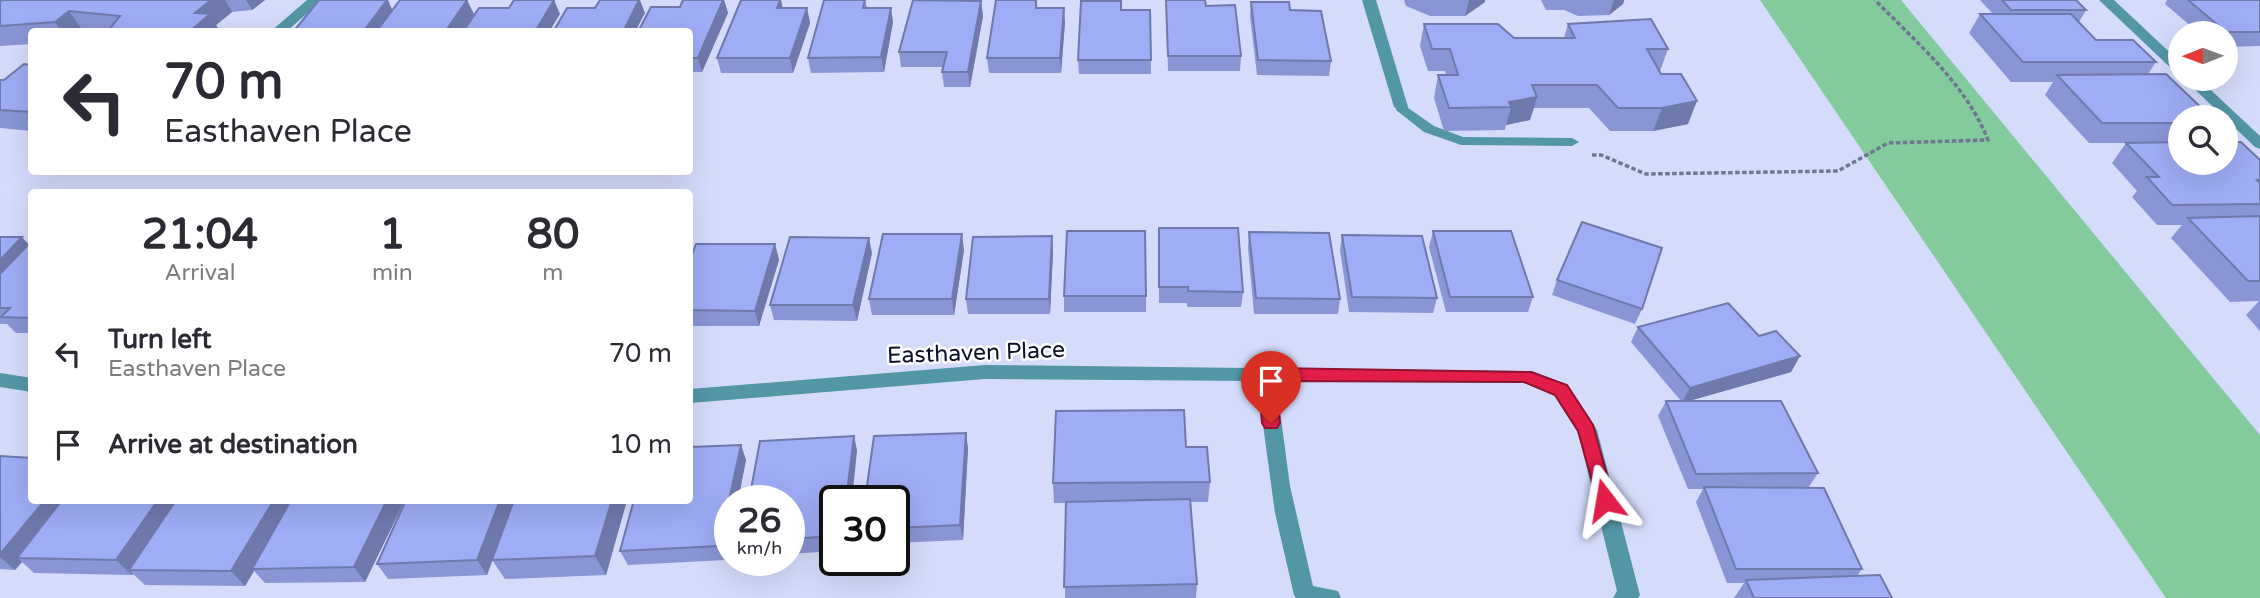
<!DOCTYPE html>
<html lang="en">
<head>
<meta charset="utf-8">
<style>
	:root { --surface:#fff; --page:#f7f7f7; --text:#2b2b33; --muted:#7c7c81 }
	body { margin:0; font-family:"Varela Round",sans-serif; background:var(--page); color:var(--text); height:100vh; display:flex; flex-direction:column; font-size:26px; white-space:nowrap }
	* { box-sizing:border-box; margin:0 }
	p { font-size:23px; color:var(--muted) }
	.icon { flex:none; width:38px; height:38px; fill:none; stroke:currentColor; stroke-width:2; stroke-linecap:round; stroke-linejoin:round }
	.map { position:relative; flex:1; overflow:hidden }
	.side { position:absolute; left:28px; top:189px; width:665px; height:315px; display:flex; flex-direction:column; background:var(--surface); border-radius:7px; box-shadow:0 7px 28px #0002 }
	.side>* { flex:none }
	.banner { position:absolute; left:28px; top:28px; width:665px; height:147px; border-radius:7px; box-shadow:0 7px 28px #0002; background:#fff; color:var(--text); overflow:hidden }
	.needle { width:46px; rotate:269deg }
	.buttons { position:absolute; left:2168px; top:21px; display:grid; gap:14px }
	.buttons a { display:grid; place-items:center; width:70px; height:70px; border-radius:50%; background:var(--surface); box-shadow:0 7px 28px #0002; font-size:35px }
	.speed { position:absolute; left:714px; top:485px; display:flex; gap:14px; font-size:35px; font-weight:700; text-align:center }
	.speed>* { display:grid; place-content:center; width:91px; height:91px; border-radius:50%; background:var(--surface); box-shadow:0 7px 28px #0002; line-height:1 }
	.speed small { font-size:18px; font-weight:400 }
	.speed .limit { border:4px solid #111; border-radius:10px; background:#fff; color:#111 }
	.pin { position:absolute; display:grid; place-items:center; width:60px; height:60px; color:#fff; margin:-72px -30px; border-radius:50% 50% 50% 0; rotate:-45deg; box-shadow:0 0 7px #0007 }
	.pin .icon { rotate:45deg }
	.me { position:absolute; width:77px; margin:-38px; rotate:346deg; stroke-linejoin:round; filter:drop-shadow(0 0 5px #0008) }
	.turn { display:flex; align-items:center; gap:24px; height:147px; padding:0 21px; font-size:32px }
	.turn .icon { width:91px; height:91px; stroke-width:2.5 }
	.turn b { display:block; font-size:49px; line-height:60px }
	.eta { display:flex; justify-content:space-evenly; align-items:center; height:119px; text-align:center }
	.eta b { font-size:42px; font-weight:700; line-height:49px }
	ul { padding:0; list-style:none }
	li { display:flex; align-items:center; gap:21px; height:91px; padding:0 21px }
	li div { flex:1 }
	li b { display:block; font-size:26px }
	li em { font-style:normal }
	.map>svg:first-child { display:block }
</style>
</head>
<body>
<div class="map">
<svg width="2260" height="598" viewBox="0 0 2260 598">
	<rect width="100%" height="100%" fill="#d5dcfb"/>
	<path fill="#83ca9c" d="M1760,0H1901L2260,435V598H2166Z"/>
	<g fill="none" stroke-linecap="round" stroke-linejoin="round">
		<path stroke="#707592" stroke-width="3.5" stroke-dasharray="4.5 2.5" stroke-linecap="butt" d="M1592,155H1601L1646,174L1838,171L1888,143L1988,140C1966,84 1916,42 1875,0"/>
		<path fill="#5397a7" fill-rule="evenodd" d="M1401,103L1434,126L1463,137L1572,138L1579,142L1572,146L1461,145L1424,132L1396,110V104Z"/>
		<g fill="#5397a7" fill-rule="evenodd">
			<path d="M307,0H322L286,32H270Z"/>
			<path d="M1362,0H1376L1408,107L1406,110L1401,111L1394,107Z"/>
			<path d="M2099,0H2114L2180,62V73L2175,72Z"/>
			<path d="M2184,79H2199L2260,136V149L2255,147Z"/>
			<path d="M985,365L1532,371L1568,385L1597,430L1640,595L1638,598H1613L1617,591L1578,432L1554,395L1524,383L1276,381L1290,486L1313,586L1338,591L1341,598H1296L1294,595L1275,513L1257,381L985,379L690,403V389Z"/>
			<path d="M0,373L32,378V392L0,387Z"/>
		</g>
	</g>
	<g fill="#8995d4">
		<path d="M2,0H265L252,10L232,12L216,25L220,32H32V44L0,46V1Z"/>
		<path d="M683,0H724L728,13L702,72H690V32L680,7Z"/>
		<path d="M741,0H781L782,8H807L810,23L793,73H721L717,58Z"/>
		<path d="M865,0L867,8L893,22L884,72L811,73L808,58Z"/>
		<path d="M1166,0L1206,6L1241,56L1240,71H1168Z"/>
		<path d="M1404,0H1485V2L1465,16H1430L1406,6Z"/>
		<path d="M1541,0H1624L1623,4L1609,15L1578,16L1564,10H1546Z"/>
		<path d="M1980,0H2076L2086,10L2079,22L2096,40L2156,62L2148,74L2180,117V163L2260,160V331L2246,315L2259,301L2230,302L2171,238L2182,225H2157L2132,197L2137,191L2112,163L2126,143H2089L2045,95L2053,82H2011L1969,33L1980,14H1993Z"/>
		<path d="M2167,0H2260V46L2226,47V33H2199L2165,4Z"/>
		<path d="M981,1L983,16L970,87H944L942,72L943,67H901L899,52Z"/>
		<path d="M1251,2L1290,10L1331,61L1329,76L1257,75L1250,16Z"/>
		<path d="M1037,8L1065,22L1061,73H989L987,58Z"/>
		<path d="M1424,24L1514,38H1564L1568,24L1668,49L1660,71L1688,124L1653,131H1610L1589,108H1534L1530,120L1506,125L1505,130L1444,131L1434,98L1438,75H1446L1445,71H1428L1420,46Z"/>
		<path d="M1078,60H1151V74H1079Z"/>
		<path d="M32,65V131L0,128V80H4Z"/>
		<path d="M1159,228L1243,292L1241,307H1187V303H1159Z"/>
		<path d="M1433,231L1533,297L1528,312H1446L1429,247Z"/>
		<path d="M1249,232L1340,299L1338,314H1254L1248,248Z"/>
		<path d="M1342,235L1437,298L1433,313L1349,312L1340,250Z"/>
		<path d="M1052,236L1053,252L1050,314H968L966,299Z"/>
		<path d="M0,237L32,246V333H16L7,324H0Z"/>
		<path d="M775,244L779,260L759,326H690V260Z"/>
		<path d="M964,250L954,315H872L869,299Z"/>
		<path d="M872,253L857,321L774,320L770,305Z"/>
		<path d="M1557,280L1642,309L1635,324L1552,295Z"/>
		<rect x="1064" y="296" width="82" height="16"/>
		<path d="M1638,327L1759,336L1800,356L1791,372L1688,401L1818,473L1808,488L1862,569L1857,576L1892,598H1734L1744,583H1727L1696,502L1703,489H1688L1658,416L1666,401H1681L1631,342Z"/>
		<path d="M854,436L857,451L835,500V551L789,554V500Z"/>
		<path d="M741,445L746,460L726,560L628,565L620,551Z"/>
		<path d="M1186,447L1210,482L1208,502H1191L1197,584L1196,598H1065L1066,503H1054L1053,483Z"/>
		<path d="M968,448L963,540L894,543V500Z"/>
		<path d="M0,456L32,500H405L365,582L265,583L254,571L245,586L145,585L133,574L132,575L34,573L22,562L15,570L0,569Z"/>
		<path d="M627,500L606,575L505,579L492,560L487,575L388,579L377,564Z"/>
	</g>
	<g fill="#6f79ac">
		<path d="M211,0H225L232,12L216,25L220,32H189L195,13Z"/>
		<path d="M246,0H265L252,10Z"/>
		<path d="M387,0H388L394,14L381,32H363Z"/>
		<path d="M467,0L474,14L462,32H445Z"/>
		<path d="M554,0L560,14L549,32H535Z"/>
		<path d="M639,0H640L645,13L635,32H623Z"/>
		<path d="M723,0H724L728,13L702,72L698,58Z"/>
		<path d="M780,0H781L784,13L777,8Z"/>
		<path d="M1469,0H1485V2L1465,16Z"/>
		<path d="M1614,0H1624L1623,4L1609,15Z"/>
		<path d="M981,1L983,16L970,87L968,72Z"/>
		<path d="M807,8L810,23L793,73L790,58Z"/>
		<path d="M891,8L893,22L884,72L881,57Z"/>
		<path d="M1064,8L1065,22L1061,73L1060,58Z"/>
		<path d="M69,11L83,31L82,32H62L55,22Z"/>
		<path d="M1537,97L1530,120L1506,125L1511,107L1509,102Z"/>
		<path d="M1697,101L1688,124L1653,131L1662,108Z"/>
		<path d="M962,234L964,250L954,315L952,299Z"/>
		<path d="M1052,236L1053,252L1050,314L1049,299Z"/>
		<path d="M22,237L32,248L0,291V260Z"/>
		<path d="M869,238L872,253L857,321L853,305Z"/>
		<path d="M775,244L779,260L759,326L755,311Z"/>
		<path d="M1800,356L1791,372L1682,403L1690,388Z"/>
		<path d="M966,433L968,448L963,540L960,525Z"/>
		<path d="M854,436L857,451L852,500H846Z"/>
		<path d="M741,445L746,460L738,500H730V540L726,560L719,546Z"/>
		<path d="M45,500H73L17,558L22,562L15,570L0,557V554Z"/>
		<path d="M158,500H183L129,570L133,574L132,575L116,560Z"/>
		<path d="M274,500H295L252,569L254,571L245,586L231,571Z"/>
		<path d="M387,500H405L365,582L354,567Z"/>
		<path d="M500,500H515L487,575L477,560Z"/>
		<path d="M612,500H627L606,575L595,556Z"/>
	</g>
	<g fill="#9fadf6" stroke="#6f79ac" stroke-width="2">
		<path d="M2,0H211L195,13L210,14L189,32H107L120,16L69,11L55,22L0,26V1Z"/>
		<path d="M319,0H387L363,32H293Z"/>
		<path d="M400,0H467L445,32H376Z"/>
		<path d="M514,0H554L535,32H463L479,8H509Z"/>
		<path d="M600,0H639L623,32H553L567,8H595Z"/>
		<path d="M683,0H723L698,58H690V32H638L651,7H680Z"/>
		<path d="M741,0H780L777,8H807L790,58H717Z"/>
		<path d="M824,0H865L863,8H891L881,57L808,58Z"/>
		<path d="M913,0L981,1L968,72H942L947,52H899Z"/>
		<path d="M996,0H1036V8H1064L1060,58H987Z"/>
		<path d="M1166,0H1205L1206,6L1235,5L1241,56H1168Z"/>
		<path d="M2002,0H2076L2086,10H2011Z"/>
		<path d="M2188,0H2260V32H2226Z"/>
		<path d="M1081,1H1121V10H1150L1151,60H1078Z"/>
		<path d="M1251,2H1289L1290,10L1321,11L1331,61L1258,60Z"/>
		<path d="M1980,14H2071L2096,40H2133L2156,62H2023Z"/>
		<path d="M1651,19L1668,49H1647L1661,74H1681L1697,101L1662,108H1618L1597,85H1532L1537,97L1509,102L1511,107L1449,108L1438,75H1458L1450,49H1432L1424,24H1498L1514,38H1575L1568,24Z"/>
		<path d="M24,64L32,65V112L0,110V80H4Z"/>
		<path d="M2166,74L2211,117H2180V123H2102L2057,75Z"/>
		<path d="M2180,142V163H2226V142H2241L2260,160V180H2257L2260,183V204L2172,205L2147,177H2159L2126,143Z"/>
		<path d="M2260,216V281H2248L2188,218Z"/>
		<path d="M1582,222L1662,248L1642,309L1557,280Z"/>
		<path d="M1159,228H1238L1243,292L1188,291V287H1159Z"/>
		<path d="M1067,231H1145L1146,296H1064Z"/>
		<path d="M1433,231H1511L1533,297H1450Z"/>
		<path d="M1249,232L1329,233L1340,299L1256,298Z"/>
		<path d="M883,234H962L952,299H869Z"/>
		<path d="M1342,235L1422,236L1437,298L1352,297Z"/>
		<path d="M1052,236L1049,299H966L973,237Z"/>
		<path d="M0,237H22L0,260Z"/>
		<path d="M790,237L869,238L853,305H770Z"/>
		<path d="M696,244H775L755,311L690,310V260Z"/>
		<path d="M27,246H32V318L1,317L10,308H0V274Z"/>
		<path d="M1728,303L1759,336L1776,331L1800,356L1690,388L1638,327Z"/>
		<path d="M1666,401H1781L1818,473L1696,474Z"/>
		<path d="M1184,410L1186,447H1207L1210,482L1053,483L1056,411Z"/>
		<path d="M966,433L960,525L894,528V500H865L874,436Z"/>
		<path d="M854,436L846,500H835V536L789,539V500H749L760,441Z"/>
		<path d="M741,445L719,546L620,551L634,500H690V447Z"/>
		<path d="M0,456L32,458V500H45L0,554Z"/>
		<path d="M1704,487L1824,488L1862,569H1736Z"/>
		<path d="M1190,499L1197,584L1064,587L1066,502Z"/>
		<path d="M62,500H158L116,560L17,558Z"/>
		<path d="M176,500H274L231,571L129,570Z"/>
		<path d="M291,500H387L354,567L252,569Z"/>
		<path d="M406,500H500L477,560L377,564Z"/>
		<path d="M514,500H612L595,556L492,560Z"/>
		<path d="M1880,575L1892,598H1754L1746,580Z"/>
	</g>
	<path fill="#e11d48" stroke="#92132f" stroke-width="2" d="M1266,368L1531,372L1567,385L1593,425L1614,500L1612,506L1605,508L1599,506L1578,431L1555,395L1524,382L1275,381L1280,423L1277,428H1265L1262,423L1258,374Z"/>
	<g text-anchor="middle" stroke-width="5" stroke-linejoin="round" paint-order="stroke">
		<g font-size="23" fill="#0d102b" stroke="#fff">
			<text transform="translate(976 352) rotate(-2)" y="8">Easthaven Place</text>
		</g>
	</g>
</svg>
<div class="buttons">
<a><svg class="needle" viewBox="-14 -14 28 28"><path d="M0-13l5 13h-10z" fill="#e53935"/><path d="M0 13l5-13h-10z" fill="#7c7c81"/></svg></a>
<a><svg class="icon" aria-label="search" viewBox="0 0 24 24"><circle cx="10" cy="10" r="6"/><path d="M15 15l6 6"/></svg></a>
</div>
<div class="speed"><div>26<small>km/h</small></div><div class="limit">30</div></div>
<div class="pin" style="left:1271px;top:423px;background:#d93025"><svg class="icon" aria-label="arrive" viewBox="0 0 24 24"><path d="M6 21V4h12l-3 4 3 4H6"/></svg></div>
<svg class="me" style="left:1605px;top:500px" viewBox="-20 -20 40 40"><path d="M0-17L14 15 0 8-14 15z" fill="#e11d48" stroke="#fff" stroke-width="4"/></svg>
<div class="banner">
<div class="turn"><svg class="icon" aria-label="left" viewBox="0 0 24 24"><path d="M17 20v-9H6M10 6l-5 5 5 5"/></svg><div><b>70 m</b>Easthaven Place</div></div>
</div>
<section class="side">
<div class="eta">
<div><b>21:04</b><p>Arrival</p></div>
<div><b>1</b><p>min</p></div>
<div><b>80</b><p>m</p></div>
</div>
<ul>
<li><svg class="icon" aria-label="left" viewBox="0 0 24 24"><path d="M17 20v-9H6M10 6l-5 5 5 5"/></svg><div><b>Turn left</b><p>Easthaven Place</p></div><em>70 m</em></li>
<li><svg class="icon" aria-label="arrive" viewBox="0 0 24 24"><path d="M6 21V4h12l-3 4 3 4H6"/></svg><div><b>Arrive at destination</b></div><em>10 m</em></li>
</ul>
</section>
</div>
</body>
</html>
